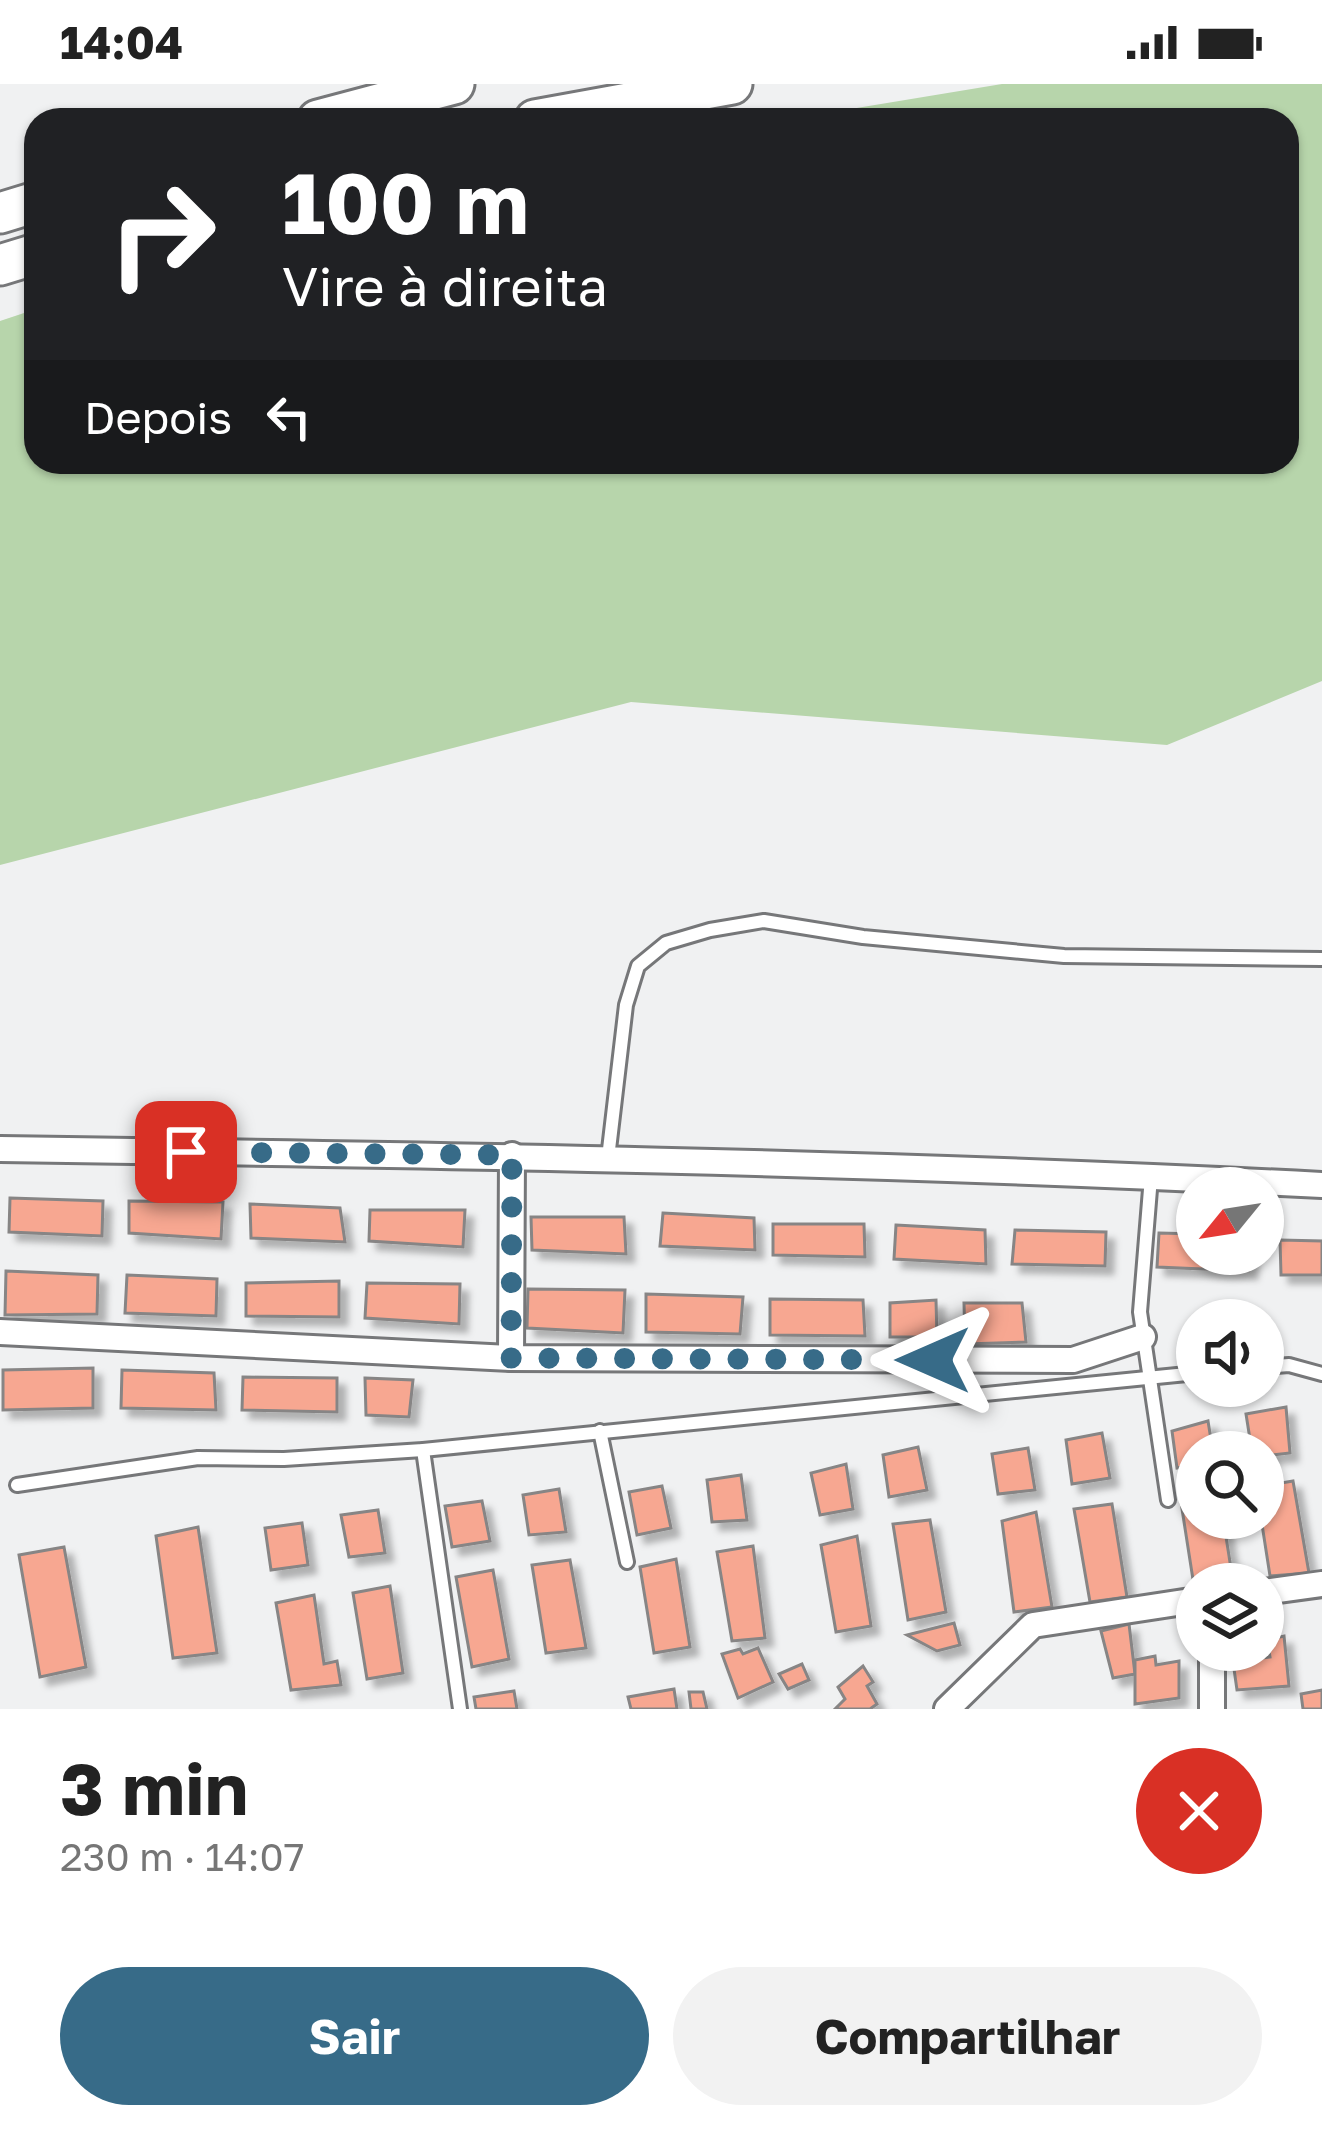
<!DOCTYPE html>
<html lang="pt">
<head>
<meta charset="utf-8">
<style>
	:root { --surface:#fff; --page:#f2f2f2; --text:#222; --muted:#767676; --accent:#376b88 }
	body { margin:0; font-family:"Golos Text",sans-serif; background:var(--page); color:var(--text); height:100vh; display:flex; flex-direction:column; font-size:45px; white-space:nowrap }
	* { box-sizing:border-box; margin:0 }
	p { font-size:39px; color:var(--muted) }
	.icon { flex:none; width:66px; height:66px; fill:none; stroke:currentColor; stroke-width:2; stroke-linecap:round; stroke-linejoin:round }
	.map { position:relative; height:1625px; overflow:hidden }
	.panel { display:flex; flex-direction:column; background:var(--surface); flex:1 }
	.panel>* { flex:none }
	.hud { position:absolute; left:24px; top:24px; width:1275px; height:366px; border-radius:36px; box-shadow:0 3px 9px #0004; background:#202124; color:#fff; overflow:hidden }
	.needle { width:78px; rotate:240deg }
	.tools { position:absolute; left:1176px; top:1083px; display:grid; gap:24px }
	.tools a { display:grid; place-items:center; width:108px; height:108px; border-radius:50%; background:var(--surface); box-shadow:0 3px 9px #0004; font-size:60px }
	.pin { position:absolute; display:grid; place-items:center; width:102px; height:102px; color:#fff; margin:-51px; border-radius:24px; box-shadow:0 6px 18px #0006 }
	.me { position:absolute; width:132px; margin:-66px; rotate:270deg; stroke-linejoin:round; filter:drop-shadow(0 0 9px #0008) }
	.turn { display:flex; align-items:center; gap:42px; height:252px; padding:0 60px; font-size:54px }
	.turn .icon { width:156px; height:156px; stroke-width:2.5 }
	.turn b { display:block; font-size:84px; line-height:102px }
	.then { display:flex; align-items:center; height:114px; padding:0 60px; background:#0003; gap:24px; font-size:45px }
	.round { display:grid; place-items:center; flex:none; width:126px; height:126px; border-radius:63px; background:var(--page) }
	.summary { display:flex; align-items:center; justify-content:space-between; height:204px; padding:0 60px }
	h1 { font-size:72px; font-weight:700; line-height:90px }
	.button { display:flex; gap:24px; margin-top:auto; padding:24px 60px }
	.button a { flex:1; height:138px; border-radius:72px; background:var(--accent); color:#fff; font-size:48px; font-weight:700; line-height:138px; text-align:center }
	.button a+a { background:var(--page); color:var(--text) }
	.status { display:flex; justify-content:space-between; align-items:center; height:84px; padding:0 60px; background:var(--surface); direction:ltr }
	.status svg { height:33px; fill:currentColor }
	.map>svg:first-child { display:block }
</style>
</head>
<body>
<div class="status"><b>14:04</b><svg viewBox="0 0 49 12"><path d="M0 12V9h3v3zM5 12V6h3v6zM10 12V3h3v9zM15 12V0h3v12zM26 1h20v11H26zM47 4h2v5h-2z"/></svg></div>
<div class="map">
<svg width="1322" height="1625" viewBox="0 0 1322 1625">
	<defs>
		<filter id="shadow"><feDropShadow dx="8" dy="8" stdDeviation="3" flood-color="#0004"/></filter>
	</defs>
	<rect width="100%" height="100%" fill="#f0f1f2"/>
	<path fill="#b7d5ab" d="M1002,0H1322V597L1167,661L631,618L0,781V237L36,225V378H1287V36H784Z"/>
	<g fill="#f7a791" stroke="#878585" stroke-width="3" filter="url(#shadow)">
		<path d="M10,1114L103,1117L102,1152L9,1148Z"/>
		<path d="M129,1117L223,1118L221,1155L129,1149Z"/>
		<path d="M250,1120L340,1124L345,1158L251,1154Z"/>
		<path d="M370,1126H465L463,1163L369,1157Z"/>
		<path d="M663,1129L754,1134L755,1166L660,1162Z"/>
		<path d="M531,1133H624L626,1170L532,1166Z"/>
		<path d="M773,1140H864L865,1173L773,1171Z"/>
		<path d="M896,1141L985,1146L986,1180L894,1175Z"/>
		<path d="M1015,1146L1106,1148L1105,1182L1012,1180Z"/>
		<path d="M1159,1149L1197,1150V1170H1250L1249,1187L1157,1183Z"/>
		<path d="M1280,1156L1322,1157V1191H1281Z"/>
		<path d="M6,1187L98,1191L97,1230L5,1231Z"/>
		<path d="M127,1191L217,1195L216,1232L125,1229Z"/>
		<path d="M339,1197V1233L246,1232V1199Z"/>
		<path d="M367,1199L460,1200L459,1240L365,1234Z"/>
		<path d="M528,1205L625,1206L623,1249L527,1244Z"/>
		<path d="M646,1210L743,1213L740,1250L646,1248Z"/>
		<path d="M770,1215L863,1216L865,1252L770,1251Z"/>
		<path d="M936,1216L937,1253H890V1219Z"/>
		<path d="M964,1219H1022L1026,1258L965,1260Z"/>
		<path d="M93,1284V1324L3,1326V1286Z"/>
		<path d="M122,1286L214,1289L216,1326L121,1324Z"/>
		<path d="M243,1293L337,1294V1328L242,1326Z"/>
		<path d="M365,1294L413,1296L409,1333L366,1331Z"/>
		<path d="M1286,1323L1290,1369L1263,1372V1368H1252L1246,1330Z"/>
		<path d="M1208,1337L1213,1368H1197V1381L1177,1384L1172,1347Z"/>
		<path d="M1102,1349L1110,1394L1072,1400L1066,1356Z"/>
		<path d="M918,1363L927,1406L889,1413L883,1371Z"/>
		<path d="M1028,1364L1035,1406L998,1410L992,1370Z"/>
		<path d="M846,1380L853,1425L820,1431L811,1389Z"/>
		<path d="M741,1391L747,1436L712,1438L707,1396Z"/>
		<path d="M1293,1397L1309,1489L1270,1492L1261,1434L1263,1402Z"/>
		<path d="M662,1402L671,1444L637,1451L629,1408Z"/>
		<path d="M559,1405L566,1448L529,1451L523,1411Z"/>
		<path d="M1197,1409V1434H1223L1233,1497L1194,1502L1180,1412Z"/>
		<path d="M482,1417L490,1457L452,1463L445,1422Z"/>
		<path d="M1112,1420L1127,1513L1090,1518L1074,1425Z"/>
		<path d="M378,1426L385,1469L349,1473L341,1431Z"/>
		<path d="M1036,1428L1052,1523L1014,1528L1002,1437Z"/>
		<path d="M930,1436L946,1528L908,1536L893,1440Z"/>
		<path d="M302,1439L308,1481L271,1486L265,1444Z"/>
		<path d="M198,1443L217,1569L173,1574L156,1452Z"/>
		<path d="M857,1452L871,1542L836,1548L821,1461Z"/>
		<path d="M753,1462L765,1554L732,1557L717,1468Z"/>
		<path d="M64,1463L86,1583L40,1593L19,1471Z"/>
		<path d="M676,1475L690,1563L654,1569L640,1483Z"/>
		<path d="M570,1476L586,1564L546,1569L532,1481Z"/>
		<path d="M493,1486L509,1575L472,1583L456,1493Z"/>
		<path d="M390,1502L403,1589L367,1595L353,1509Z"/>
		<path d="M314,1511L324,1580L337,1577L341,1601L291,1606L276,1519Z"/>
		<path d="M954,1539L960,1561L937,1567L907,1551Z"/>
		<path d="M1129,1540L1135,1590L1113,1594L1101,1547Z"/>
		<path d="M1284,1552L1289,1602L1237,1606L1233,1578L1270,1573L1267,1556Z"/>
		<path d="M758,1564L773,1598L738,1614L722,1570L740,1565L743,1570Z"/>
		<path d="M1155,1572L1156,1581L1179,1577V1614L1135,1620V1576Z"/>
		<path d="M802,1580L809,1596L788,1605L779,1590Z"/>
		<path d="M863,1582L873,1598L867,1602L877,1620L870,1625H835L845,1615L838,1603Z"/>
		<path d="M674,1605L677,1625H631L628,1613Z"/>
		<path d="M1322,1606V1625H1303L1301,1610Z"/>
		<path d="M514,1607L517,1625H476L474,1613Z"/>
		<path d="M689,1608H703L707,1625H691Z"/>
	</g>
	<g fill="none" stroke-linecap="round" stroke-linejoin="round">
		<g stroke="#767779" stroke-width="18">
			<g id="service">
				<path d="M608,1074L626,921L638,882L666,859L710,846L764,837L863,853L1064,872L1322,875"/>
				<path d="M1151,1093L1140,1228L1168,1416"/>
				<path d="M1263,1283L1289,1281L1322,1290"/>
				<path d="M600,1347L627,1478"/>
				<path d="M423,1366L460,1625"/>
				<path d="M17,1401L198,1374L284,1375L423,1366L1197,1289"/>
			</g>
		</g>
		<g stroke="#767779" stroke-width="30">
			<g id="minor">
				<path d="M0,1065C441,1071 881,1078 1322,1101"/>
				<path d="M0,1248L511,1274L1073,1276L1143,1253"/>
				<path d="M511,1274L512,1071"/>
				<path d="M1263,1508L1322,1500"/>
				<path d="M947,1625L1033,1541L1197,1516"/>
				<path d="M1212,1625V1566"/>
			</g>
		</g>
		<g stroke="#767779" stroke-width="45">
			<g id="primary">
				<path d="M318,36L454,0"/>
				<path d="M535,36L732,0"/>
				<path d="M0,129L36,118"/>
				<path d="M0,181L36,170"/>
			</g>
		</g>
		<use href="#service" stroke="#fff" stroke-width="12"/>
		<use href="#minor" stroke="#fff" stroke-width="24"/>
		<use href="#primary" stroke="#fff" stroke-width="39"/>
	</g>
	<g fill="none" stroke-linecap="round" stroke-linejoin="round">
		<path stroke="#376b88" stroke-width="21" stroke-dasharray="0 37.8" d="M186,1068L512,1071L511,1274L933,1276"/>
	</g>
</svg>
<div class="tools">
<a><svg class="needle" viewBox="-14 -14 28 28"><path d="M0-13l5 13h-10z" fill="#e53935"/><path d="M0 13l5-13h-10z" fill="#767676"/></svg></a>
<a><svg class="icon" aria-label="sound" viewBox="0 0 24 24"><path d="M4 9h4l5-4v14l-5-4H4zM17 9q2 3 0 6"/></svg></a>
<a><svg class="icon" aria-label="search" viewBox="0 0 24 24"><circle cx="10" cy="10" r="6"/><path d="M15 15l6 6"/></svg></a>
<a><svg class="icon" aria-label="layers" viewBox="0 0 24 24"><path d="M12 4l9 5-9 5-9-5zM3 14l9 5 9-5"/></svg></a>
</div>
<div class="pin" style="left:186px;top:1068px;background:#d93025"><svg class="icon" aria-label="arrive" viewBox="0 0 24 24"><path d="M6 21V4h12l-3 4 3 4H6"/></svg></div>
<svg class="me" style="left:933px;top:1276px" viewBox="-20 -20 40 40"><path d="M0-17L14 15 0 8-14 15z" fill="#376b88" stroke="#fff" stroke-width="4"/></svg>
<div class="hud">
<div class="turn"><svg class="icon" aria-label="right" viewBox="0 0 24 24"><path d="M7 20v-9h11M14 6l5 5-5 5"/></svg><div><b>100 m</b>Vire à direita</div></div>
<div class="then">Depois<svg class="icon" aria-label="left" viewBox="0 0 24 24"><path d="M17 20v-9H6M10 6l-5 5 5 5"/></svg></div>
</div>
</div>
<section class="panel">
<div class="summary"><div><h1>3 min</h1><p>230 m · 14:07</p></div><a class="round" style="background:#d93025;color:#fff"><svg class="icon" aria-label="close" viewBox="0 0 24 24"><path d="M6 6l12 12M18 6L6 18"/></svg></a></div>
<div class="button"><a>Sair</a><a>Compartilhar</a></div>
</section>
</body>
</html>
